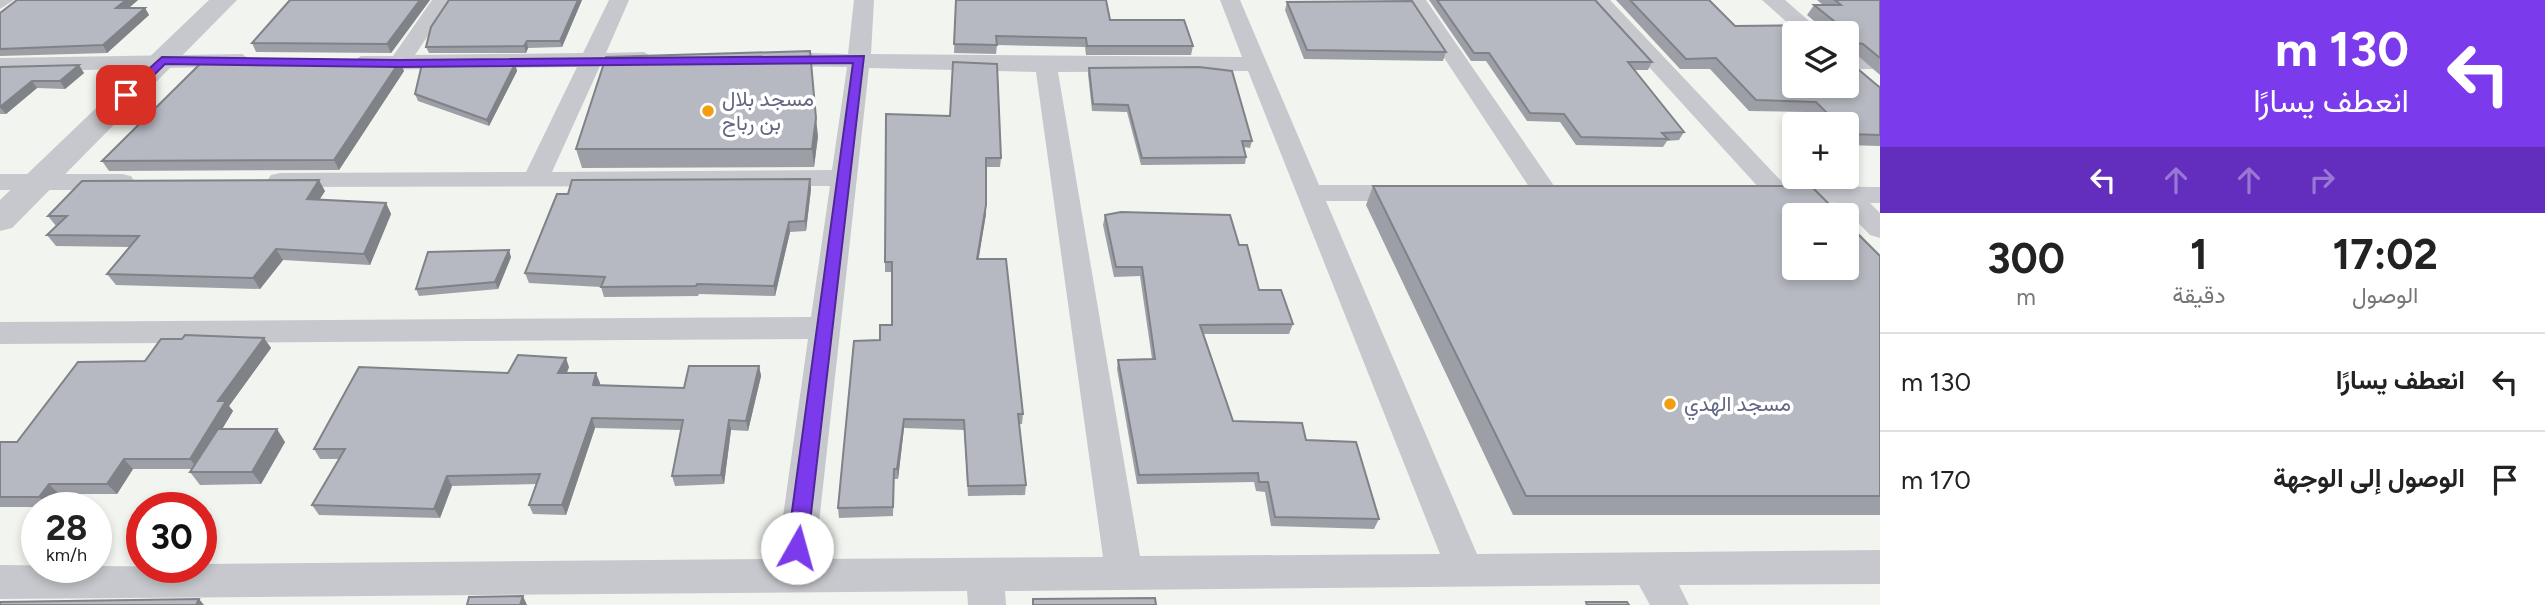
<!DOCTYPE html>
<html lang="ar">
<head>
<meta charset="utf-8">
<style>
	:root { --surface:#fff; --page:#f2f2f2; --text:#222; --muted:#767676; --line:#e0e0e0 }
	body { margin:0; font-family:Figtree,Vazirmatn,sans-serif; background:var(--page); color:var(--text); direction:rtl; height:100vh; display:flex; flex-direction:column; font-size:26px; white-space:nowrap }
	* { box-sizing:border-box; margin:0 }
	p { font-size:23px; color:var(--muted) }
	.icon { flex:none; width:38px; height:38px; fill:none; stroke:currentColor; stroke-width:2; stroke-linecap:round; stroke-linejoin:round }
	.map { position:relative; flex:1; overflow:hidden; direction:ltr }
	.sheet { display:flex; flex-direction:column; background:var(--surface); width:665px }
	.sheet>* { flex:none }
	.banner { background:#7c3aed; color:#fff; overflow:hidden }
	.fabs { position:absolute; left:1782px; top:21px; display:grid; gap:14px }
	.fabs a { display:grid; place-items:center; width:77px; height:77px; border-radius:7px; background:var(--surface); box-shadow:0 4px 10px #0003; font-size:35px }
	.speed { position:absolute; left:21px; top:492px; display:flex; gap:14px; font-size:35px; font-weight:700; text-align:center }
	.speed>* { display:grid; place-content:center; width:91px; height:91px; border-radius:50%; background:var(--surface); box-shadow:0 4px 10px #0003; line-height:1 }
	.speed small { font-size:18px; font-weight:400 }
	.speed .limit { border:10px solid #d22; background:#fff; color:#111 }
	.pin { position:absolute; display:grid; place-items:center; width:60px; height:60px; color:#fff; margin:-30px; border-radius:14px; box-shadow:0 4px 10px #0006 }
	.me { position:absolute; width:77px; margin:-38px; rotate:7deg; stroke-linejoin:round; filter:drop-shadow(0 0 5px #0008) }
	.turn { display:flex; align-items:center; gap:24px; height:147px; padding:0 21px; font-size:32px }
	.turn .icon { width:91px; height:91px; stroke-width:2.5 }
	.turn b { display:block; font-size:49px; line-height:60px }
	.lanes { display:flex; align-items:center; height:66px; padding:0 21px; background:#0003; justify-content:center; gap:35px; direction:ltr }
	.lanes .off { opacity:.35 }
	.eta { display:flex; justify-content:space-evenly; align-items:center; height:119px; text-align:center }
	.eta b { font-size:42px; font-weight:700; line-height:49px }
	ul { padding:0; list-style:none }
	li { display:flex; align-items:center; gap:21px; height:98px; padding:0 21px; border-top:2px solid var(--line) }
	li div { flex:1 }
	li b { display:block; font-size:26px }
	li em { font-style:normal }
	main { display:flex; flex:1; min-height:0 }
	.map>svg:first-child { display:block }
</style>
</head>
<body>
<main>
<section class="sheet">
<div class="banner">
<div class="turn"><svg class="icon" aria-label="left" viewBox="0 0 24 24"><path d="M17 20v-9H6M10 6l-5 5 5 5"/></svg><div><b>130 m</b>انعطف يسارًا</div></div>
<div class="lanes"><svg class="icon" aria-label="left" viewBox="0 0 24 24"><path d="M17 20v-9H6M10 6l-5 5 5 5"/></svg><svg class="icon off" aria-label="ahead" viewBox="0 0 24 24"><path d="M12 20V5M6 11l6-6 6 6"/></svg><svg class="icon off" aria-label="ahead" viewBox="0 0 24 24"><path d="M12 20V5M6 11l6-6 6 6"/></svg><svg class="icon off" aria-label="right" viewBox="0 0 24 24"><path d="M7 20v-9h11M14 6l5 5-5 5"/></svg></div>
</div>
<div class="eta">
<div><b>17:02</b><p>الوصول</p></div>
<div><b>1</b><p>دقيقة</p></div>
<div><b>300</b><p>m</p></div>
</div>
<ul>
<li><svg class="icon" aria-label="left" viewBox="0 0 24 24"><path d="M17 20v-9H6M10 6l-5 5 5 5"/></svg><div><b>انعطف يسارًا</b></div><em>130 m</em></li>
<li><svg class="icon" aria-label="arrive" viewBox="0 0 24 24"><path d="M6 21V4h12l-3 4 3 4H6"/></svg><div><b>الوصول إلى الوجهة</b></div><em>170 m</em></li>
</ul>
</section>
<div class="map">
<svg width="1880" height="605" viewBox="0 0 1880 605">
	<rect width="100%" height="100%" fill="#f2f4ef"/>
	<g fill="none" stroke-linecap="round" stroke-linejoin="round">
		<g fill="#c7c8cd" fill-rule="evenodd">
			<path d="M0,0H14L0,9Z"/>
			<path d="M432,0H452L415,55L583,53L609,0H629L606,53L644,52L655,59L644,66H600L552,172L832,170L847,67L771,66L760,59L771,52L848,54L854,0H874L871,54L1242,57L1220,0H1240L1319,185H1411L1420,187L1424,193L1420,199L1411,201H1326L1477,554L1880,550V584L1679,585L1689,605H1650L1639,585L1005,591L1006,605H968L967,591L0,599V565L201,567V564L777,559L808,339L0,344V322L811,317L830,186L271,187L267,181L271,175L280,173L526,172L577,67L361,70L350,63L361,56H393ZM869,68L1036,72L1103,557L815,559ZM1248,71L1440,554L1140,556L1058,72Z"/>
			<path d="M1406,0H1426L1559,193L1555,199H1537Z"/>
			<path d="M1588,0H1610L1786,186L1880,187V203H1870L1880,213V238L1870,235L1839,203L1770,200Z"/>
			<path d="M1762,0H1785L1823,33H1799Z"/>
			<path d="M242,54L253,61L250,66L0,72V58Z"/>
			<rect x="1846" y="55" width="34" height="14"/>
			<path d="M0,174H122L131,176L135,182L131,188L122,190H0Z"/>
		</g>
		<path fill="#c7c8cd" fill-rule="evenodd" d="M209,0H237L12,228L0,231V200Z"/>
	</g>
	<g fill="#9d9fa6">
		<path d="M17,0H138L129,8H145L149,15L107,53L0,56V13Z"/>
		<path d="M290,0H430L391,53L256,52L252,43Z"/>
		<path d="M582,0L562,47L528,48L526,53H429L426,47Z"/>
		<path d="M956,0L1110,20L1193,46L1191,55H1086L1085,47L997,45L996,54L954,53Z"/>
		<path d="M1429,0H1595L1652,62L1648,70H1634L1684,132L1679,140L1667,141L1663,147L1576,145L1560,122L1527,121L1486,61H1471Z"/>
		<path d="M1616,0H1709L1735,26L1819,25L1807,15L1814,5H1823L1817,0H1880V75L1856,54L1852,53V64L1878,86L1880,87V146L1846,145V124H1820L1808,112L1749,111L1710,69H1680Z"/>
		<path d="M1287,2L1446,52L1443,61L1304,59L1285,10Z"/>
		<path d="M515,64L517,71L489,126L418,101L415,94Z"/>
		<path d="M0,67L84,73L65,89L37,88L6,114H0Z"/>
		<path d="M1089,68L1252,141L1250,148L1244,147L1246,157L1245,164L1141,165L1127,112L1092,111L1088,74Z"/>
		<path d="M404,71L339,170L109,171L102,161Z"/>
		<path d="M886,114L1001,158L1000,167H986V214L978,259L1023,414L1022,424H1019L1026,485L1025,495L968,496L964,430L904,428L898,479H894L893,516L839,518L838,508L880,340L892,325V272H885V262Z"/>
		<path d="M818,136L814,167L582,168L576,149Z"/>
		<path d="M810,179L811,189L806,231L790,232L775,296L699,294L698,296L604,297L601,287L529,283L525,273Z"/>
		<path d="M1373,186L1880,256V515H1513L1366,205Z"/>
		<path d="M325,191L319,200L386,203L391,214L370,265L283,260L260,289L116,285L107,274L130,247L56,246L47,235L56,226L48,216Z"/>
		<path d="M1105,215L1239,245L1259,290L1293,324L1289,334H1204L1233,421L1306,440L1379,519L1374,529L1271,526L1265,492L1256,491L1254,482L1137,484L1117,369L1118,360L1152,359L1140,276L1114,277L1103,225Z"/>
		<path d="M511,257L498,289L419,296L416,289Z"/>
		<path d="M264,338L271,348L229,406L233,411L222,429L285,442L261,484L200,485L190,472L192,469H133L117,494H59L49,507H0V442H17L145,361Z"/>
		<path d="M759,366L761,376L748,431L731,430L724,484L675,486L672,476L681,430L595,428L566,515L533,514L529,505L536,484L452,486L440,518L319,515L312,505L340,459H320L314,449L508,373L569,367L567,373L600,383L599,386L684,388Z"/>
	</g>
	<g fill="#7f8287">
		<path d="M126,0H138L120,15L116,8Z"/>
		<path d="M420,0H430L391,53L387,44Z"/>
		<path d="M578,0H582L562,47L560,41Z"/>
		<path d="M145,8L149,15L107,53L103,45Z"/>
		<path d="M527,41L528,48L526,53L524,46Z"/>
		<path d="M400,61L404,71L339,170L334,160Z"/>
		<path d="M515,64L517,71L489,126L487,120Z"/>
		<path d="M79,65L84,73L65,89L60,81Z"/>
		<path d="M32,81L37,88L6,114L0,107Z"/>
		<path d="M816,118L818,136L814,167L812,149Z"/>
		<path d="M810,179L811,189L806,231L805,221Z"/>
		<path d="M319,180L325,191L313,210L307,199Z"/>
		<path d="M386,203L391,214L370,265L364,254Z"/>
		<path d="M986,205V214L977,269V259Z"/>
		<path d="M789,222L790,232L775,296L774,286Z"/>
		<path d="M276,249L283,260L260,289L253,278Z"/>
		<path d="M509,250L511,257L498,289L495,282Z"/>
		<path d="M264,338L271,348L229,406L233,411L198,469L190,459L218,401Z"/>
		<path d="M566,358L569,367L562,383L558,373Z"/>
		<path d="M759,366L761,376L748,431L746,421Z"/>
		<path d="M596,373L600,383L596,395L593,385Z"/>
		<path d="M592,418L595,428L566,515L562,505Z"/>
		<path d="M904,419V428L898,479L897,469Z"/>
		<path d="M729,420L731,430L724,484L721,475Z"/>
		<path d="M277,429L285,442L261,484L252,472Z"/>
		<path d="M124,459L133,469L117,494L107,484Z"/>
		<path d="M447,476L452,486L440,518L434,509Z"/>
		<path d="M49,484L59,494L49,507L39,497Z"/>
		<path d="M523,596L527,605H520Z"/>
		<path d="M199,599L204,605H196Z"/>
	</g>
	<g fill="#b6b9c1" stroke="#7f8287" stroke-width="2" fill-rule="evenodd">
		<path d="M17,0H126L116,8H145L103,45L0,49V13Z"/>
		<path d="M290,0H420L387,44L252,43Z"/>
		<path d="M449,0H578L560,41H527L524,46L426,47L431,27Z"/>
		<path d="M956,0H1106L1110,20H1184L1193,46H1087L1086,38L996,36L997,45L954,44Z"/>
		<path d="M1437,0H1595L1652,62H1628L1684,132L1662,133L1668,139L1581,137L1564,114L1530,113L1489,53H1474Z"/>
		<path d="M1630,0H1709L1735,26L1839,25L1814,5H1841L1835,0H1880V58L1863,44L1851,42L1852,64L1878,86L1880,87V135L1848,134L1846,132V124H1838L1816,102L1756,100L1716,58L1686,59ZM1794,33H1846V86H1794Z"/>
		<path d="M1412,1L1446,52L1307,50L1287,2Z"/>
		<path d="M810,51L816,118L812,149H576L606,57Z"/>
		<path d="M203,61H400L334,160L102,161Z"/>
		<path d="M953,62L997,64L1001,158H986V205L977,259H1006L1023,414H1018L1026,485L968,486L964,420L904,419L897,469H894L893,507L838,508L854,341L880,340V325H892V262H885L886,114L950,116Z"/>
		<path d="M422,64H515L487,120L415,94Z"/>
		<path d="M79,65L60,81H32L0,107V67Z"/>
		<path d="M1199,67L1232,71L1252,141H1242L1246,157L1142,158L1128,105L1093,104L1089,68Z"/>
		<path d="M810,179L805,221L789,222L774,286L697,284L696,286L601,287L605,277L525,273L557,194H568L572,180Z"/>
		<path d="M319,180L307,199L386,203L364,254L276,249L253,278L107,274L139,236L47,235L67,216H48L82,181Z"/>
		<path d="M1373,186H1811L1840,215H1794V268H1846V222L1880,256V496H1526Z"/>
		<path d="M1121,212L1230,215L1239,245H1247L1259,290H1281L1293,324L1200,325L1233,421L1302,423L1306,440L1356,442L1379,519L1275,517L1268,482H1259L1258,473L1139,475L1118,360L1155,359L1142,267H1116L1105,215Z"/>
		<path d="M509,250L495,282L416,289L428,252Z"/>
		<path d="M185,335L264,338L218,401H226L190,459H124L107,484H49L39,497H0V442H17L78,362L145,361L161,339H182Z"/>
		<path d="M518,355L566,358L558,373H596L593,385L684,388L689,366H759L746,421L729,420L721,475L672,476L683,420L592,418L562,505H529L540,474L447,476L434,509L312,505L345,449H314L359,367L508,373Z"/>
		<path d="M218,429H277L252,472H190Z"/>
		<path d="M523,596L520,605H467L469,597Z"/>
		<path d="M1155,598L1156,605H1033V599Z"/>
		<path d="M199,599L196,605H0V602Z"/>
		<path d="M1586,602H1627L1629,605H1587Z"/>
	</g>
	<path fill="#7c3aed" stroke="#51269a" stroke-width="2" d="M864,56L807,548L804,554L797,556L790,554L787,548L853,63L399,67L165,64L131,98L120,95L162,57L399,60Z"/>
	<g fill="#f39d10" stroke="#fff" stroke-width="2.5">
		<circle cx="708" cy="111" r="7"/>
		<circle cx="1670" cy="404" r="7"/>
	</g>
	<g text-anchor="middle" stroke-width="7" stroke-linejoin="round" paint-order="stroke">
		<g font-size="21" fill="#606683" stroke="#fff" text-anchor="start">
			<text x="722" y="106">مسجد بلال<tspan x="722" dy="24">بن رباح</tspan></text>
			<text x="1684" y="411">مسجد الهدي</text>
		</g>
	</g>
</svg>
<div class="fabs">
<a><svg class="icon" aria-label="layers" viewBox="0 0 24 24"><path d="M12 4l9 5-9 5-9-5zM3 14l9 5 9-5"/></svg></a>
<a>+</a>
<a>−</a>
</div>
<div class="speed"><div>28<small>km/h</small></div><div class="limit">30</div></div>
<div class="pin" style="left:126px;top:95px;background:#d93025"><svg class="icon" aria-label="arrive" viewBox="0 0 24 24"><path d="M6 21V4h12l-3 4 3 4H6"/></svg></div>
<svg class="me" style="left:797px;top:548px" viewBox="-20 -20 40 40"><circle r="19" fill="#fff"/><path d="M0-13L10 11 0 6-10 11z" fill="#7c3aed"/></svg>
</div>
</main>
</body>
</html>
